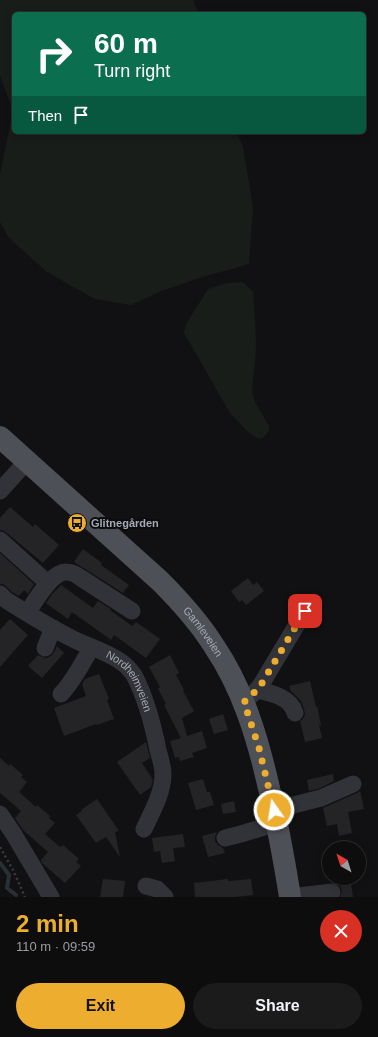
<!DOCTYPE html>
<html lang="en">
<head>
<meta charset="utf-8">
<style>
	:root { --surface:#0d0d0e; --page:#1b1b1c; --text:#f1f3f6; --muted:#9a9c9e; --line:#2d2d2e; --accent:#edae2f }
	body { margin:0; font-family:Helvetica,sans-serif; background:var(--page); color:var(--text); height:100vh; display:flex; flex-direction:column; font-size:15px; white-space:nowrap }
	* { box-sizing:border-box; margin:0 }
	p { font-size:13px; color:var(--muted) }
	.icon { flex:none; width:22px; height:22px; fill:none; stroke:currentColor; stroke-width:2; stroke-linecap:round; stroke-linejoin:round }
	.map { position:relative; height:897px; overflow:hidden }
	.details { display:flex; flex-direction:column; background:var(--surface); flex:1 }
	.details>* { flex:none }
	.guide { position:absolute; left:12px; top:12px; width:354px; height:122px; border-radius:6px; box-shadow:0 2px 10px #0003,0 0 0 1px var(--line); background:#0b6e4f; color:#fff; overflow:hidden }
	.needle { width:26px; rotate:321deg }
	.tools { position:absolute; left:322px; top:841px; display:grid; gap:8px }
	.tools a { display:grid; place-items:center; width:44px; height:44px; border-radius:50%; background:var(--surface); box-shadow:0 2px 10px #0003,0 0 0 1px var(--line); font-size:20px }
	.pin { position:absolute; display:grid; place-items:center; width:34px; height:34px; color:#fff; margin:-17px; border-radius:8px; box-shadow:0 2px 6px #0006 }
	.me { position:absolute; width:44px; margin:-22px; rotate:347deg; stroke-linejoin:round; filter:drop-shadow(0 0 3px #0008) }
	.turn { display:flex; align-items:center; gap:14px; height:84px; padding:0 16px; font-size:18px }
	.turn .icon { width:52px; height:52px; stroke-width:2.5 }
	.turn b { display:block; font-size:28px; line-height:34px }
	.then { display:flex; align-items:center; height:38px; padding:0 16px; background:#0003; gap:8px; font-size:15px }
	.round { display:grid; place-items:center; flex:none; width:42px; height:42px; border-radius:21px; background:var(--page) }
	.summary { display:flex; align-items:center; justify-content:space-between; height:68px; padding:0 16px }
	h1 { font-size:24px; font-weight:700; line-height:30px; color:var(--accent) }
	.primary-button { display:flex; gap:8px; margin-top:auto; padding:8px 16px }
	.primary-button a { flex:1; height:46px; border-radius:24px; background:var(--accent); color:#111; font-size:16px; font-weight:700; line-height:46px; text-align:center }
	.primary-button a+a { background:var(--page); color:var(--text) }
	.map>svg:first-child { display:block }
</style>
</head>
<body>
<div class="map">
<svg width="378" height="897" viewBox="0 0 378 897">
	<rect width="100%" height="100%" fill="#111113"/>
	<g fill="#181d19">
		<path d="M0,0H193L199,14H14V132H237L243,147L253,207L249,264L199,278L159,292L131,305L95,299L47,272L9,238L0,222V174L13,111L0,75Z"/>
		<path d="M243,282L253,292L255,318L256,351L252,391L255,402L269,426V431L263,438L258,439L247,431L230,413L184,333L186,324L208,289L226,283Z"/>
	</g>
	<g fill="none" stroke-linecap="round" stroke-linejoin="round">
		<path stroke="#283036" stroke-width="4" d="M0,863L9,875L7,888L16,895"/>
	</g>
	<g fill="#242427">
		<path d="M10,507L33,527L35,524L59,545L43,563L7,533L2,530H0V518Z"/>
		<path d="M83,549L102,563L101,565L129,585L123,593L74,562Z"/>
		<path d="M0,553L34,584L28,594L24,590L19,596L12,592L7,587L3,584H0Z"/>
		<path d="M248,578L253,585L257,582L264,591L246,605L242,600L239,602L231,591Z"/>
		<path d="M61,585L93,608L98,601L111,609L110,610L132,626L136,622L160,639L146,658L114,635L111,640L72,612L68,619L46,603L52,594Z"/>
		<path d="M10,619L28,635L0,667V630Z"/>
		<path d="M57,646L64,653L42,678L28,666L38,655L42,657L46,658L51,656L54,652Z"/>
		<path d="M170,655L179,673L176,675L184,690L183,691L194,711L182,718L187,736L202,731L207,748L192,753L194,757L180,761L179,757L175,758L170,741L181,738L164,705L166,704L158,689L160,687L149,667Z"/>
		<path d="M99,674L109,699L107,700L114,719L97,725L96,724L64,736L54,708L86,696L82,684L85,679Z"/>
		<path d="M310,681L316,707L317,706L321,725H319L322,738L305,742L300,721L303,719L305,715L304,709L301,701L291,691L289,686Z"/>
		<path d="M223,714L228,730L214,734L209,719Z"/>
		<path d="M146,742L150,758L142,763L153,780L151,787L140,795L117,762Z"/>
		<path d="M0,758L9,766L10,764L23,775L21,777L27,782L19,792L36,807L37,805L50,816L49,818L55,823L45,834L60,847L63,845L79,859L76,862L81,866L65,883L42,863L41,860L48,852L23,830L15,818L21,811L0,793Z"/>
		<path d="M333,774L334,781L318,789L309,791L307,780Z"/>
		<path d="M203,779L207,792H210L214,805L196,810L188,783Z"/>
		<path d="M360,791L364,809L348,812L352,833L339,836L337,824L327,826L323,808L357,793Z"/>
		<path d="M97,799L119,831L115,832L120,857L106,837L96,843L76,815L82,811L81,810Z"/>
		<path d="M234,801L236,812L223,814L221,804Z"/>
		<path d="M217,832L215,836V841L218,845L223,848L225,853L208,857L202,836Z"/>
		<path d="M183,834L185,847L173,848L175,861L162,863L160,851L154,852L152,838Z"/>
		<path d="M103,879L125,881L123,897H100Z"/>
		<path d="M228,879V881L251,879L253,895L235,897H195L194,883Z"/>
		<path d="M351,884L353,897H340L342,891L340,886Z"/>
	</g>
	<g fill="none" stroke-linecap="round" stroke-linejoin="round">
		<path stroke="#383a3f" stroke-width="2.5" stroke-dasharray="2 3" stroke-linecap="butt" d="M0,847L13,870L25,897"/>
		<g stroke="#323338" stroke-width="17">
			<path d="M0,491L27,461"/>
			<path d="M0,540L41,577"/>
			<path id="s1" d="M0,594L6,600C28,614 51,628 75,640C90,647 111,653 124,664C128,667 131,671 134,675C146,698 153,725 158,750C160,758 163,766 163,774C163,793 152,812 144,829"/>
			<path d="M27,613C35,602 51,571 67,572C72,572 77,575 81,578L132,611"/>
			<path d="M45,648L53,628"/>
			<path d="M257,690C271,693 291,697 295,713"/>
			<path d="M61,694C74,680 82,664 91,648"/>
			<path d="M244,702L257,690L262,683L305,611"/>
			<path d="M274,810L321,798L353,784"/>
			<path d="M0,814L13,833L51,897"/>
			<path d="M225,838L241,834L277,823"/>
			<path d="M146,886L157,889L165,897"/>
			<path d="M290,897L332,892"/>
		</g>
		<path stroke="#4e5057" stroke-width="22" id="s2" d="M0,437L160,581C180,601 199,622 214,646C242,687 257,736 268,784C277,821 284,859 290,897"/>
	</g>
	<g fill="none" stroke-linecap="round" stroke-linejoin="round">
		<path stroke="#edae2f" stroke-width="7" stroke-dasharray="0 12.6" d="M274,810L259,748L244,702L257,690L262,683L305,611"/>
	</g>
	<defs>
		<g id="bus-disc" transform="scale(1)"><circle r="9.5" fill="#edae2f" stroke="#0c0c0e"/><path d="M-5-6H5V4H4V6H2V4H-2V6H-4V4H-5ZM-3.5-4V0h7V-4ZM-3.5 1.2v1.5H-2V1.2ZM2 1.2v1.5H3.5V1.2Z" fill="#111"/></g>
	</defs>
	<g fill-rule="evenodd">
		<use href="#bus-disc" x="77" y="523"/>
	</g>
	<g text-anchor="middle" stroke-width="4" stroke-linejoin="round" paint-order="stroke">
		<g font-size="11" font-weight="bold" fill="#a3a8b3" stroke="#0c0c0e" text-anchor="start">
			<text x="91" y="527">Glitnegården</text>
		</g>
		<g font-size="11" fill="#a3a8b3" stroke="#0c0c0e">
			<text dy="4" stroke="none"><textPath href="#s2" startOffset="282">Gamleveien</textPath></text>
			<text dy="4" stroke="none"><textPath href="#s1" startOffset="160">Nordheimveien</textPath></text>
		</g>
	</g>
</svg>
<div class="tools">
<a><svg class="needle" viewBox="-14 -14 28 28"><path d="M0-13l5 13h-10z" fill="#e53935"/><path d="M0 13l5-13h-10z" fill="#9a9c9e"/></svg></a>
</div>
<div class="pin" style="left:305px;top:611px;background:#d93025"><svg class="icon" aria-label="arrive" viewBox="0 0 24 24"><path d="M6 21V4h12l-3 4 3 4H6"/></svg></div>
<svg class="me" style="left:274px;top:810px" viewBox="-20 -20 40 40"><circle r="17" fill="#edae2f" stroke="#fff" stroke-width="3"/><path d="M0-11L8 9 0 5-8 9z" fill="#fff"/></svg>
<div class="guide">
<div class="turn"><svg class="icon" aria-label="right" viewBox="0 0 24 24"><path d="M7 20v-9h11M14 6l5 5-5 5"/></svg><div><b>60 m</b>Turn right</div></div>
<div class="then">Then<svg class="icon" aria-label="arrive" viewBox="0 0 24 24"><path d="M6 21V4h12l-3 4 3 4H6"/></svg></div>
</div>
</div>
<section class="details">
<div class="summary"><div><h1>2 min</h1><p>110 m · 09:59</p></div><a class="round" style="background:#d93025;color:#fff"><svg class="icon" aria-label="close" viewBox="0 0 24 24"><path d="M6 6l12 12M18 6L6 18"/></svg></a></div>
<div class="primary-button"><a>Exit</a><a>Share</a></div>
</section>
</body>
</html>
